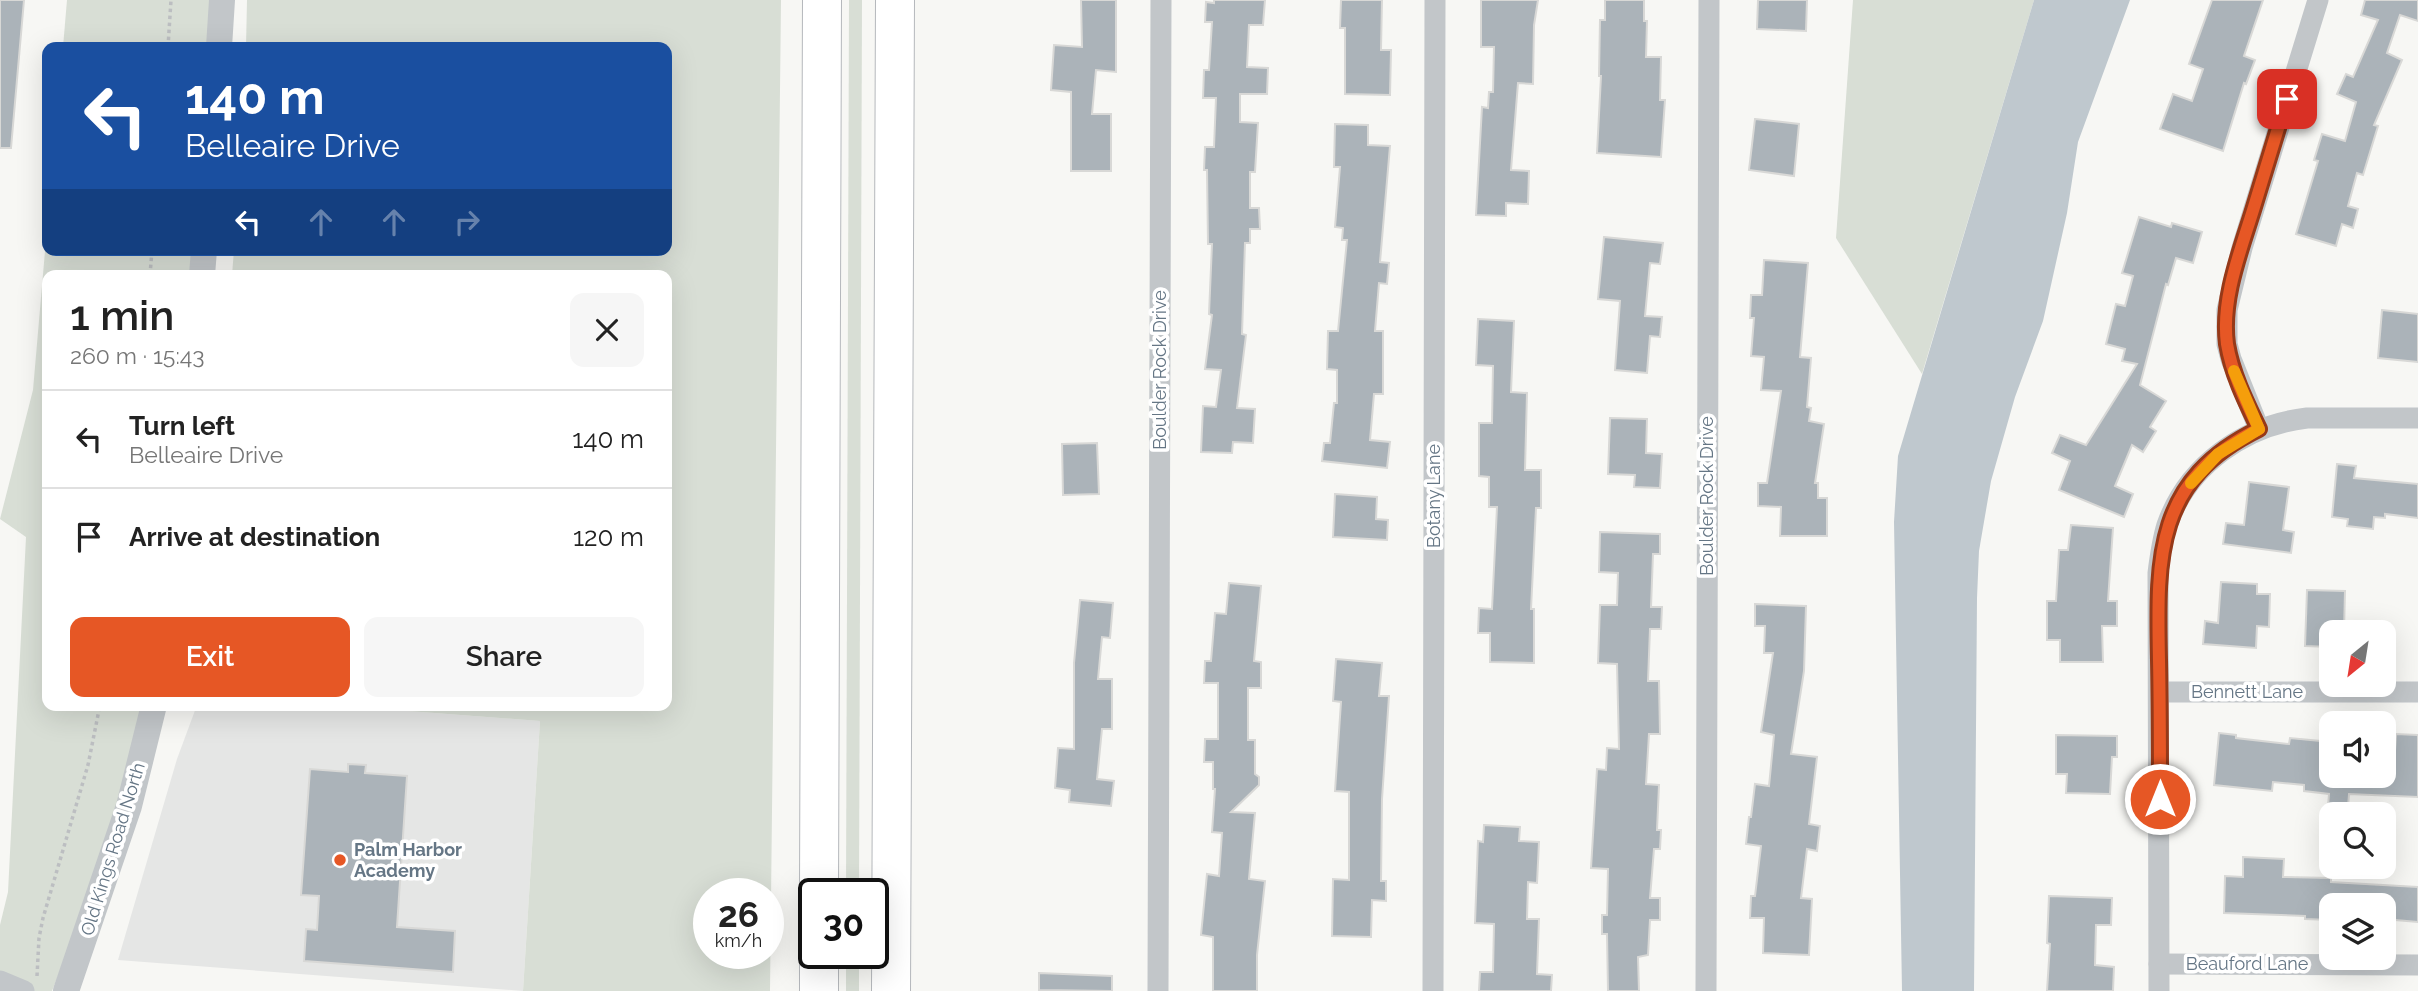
<!DOCTYPE html>
<html lang="en">
<head>
<meta charset="utf-8">
<style>
	:root { --surface:#fff; --page:#f6f6f6; --text:#222; --muted:#767676; --line:#e0e0e0; --accent:#e65725 }
	body { margin:0; font-family:Raleway,sans-serif; background:var(--page); color:var(--text); height:100vh; display:flex; flex-direction:column; font-size:26px; white-space:nowrap }
	* { box-sizing:border-box; margin:0 }
	p { font-size:23px; color:var(--muted) }
	.icon { flex:none; width:38px; height:38px; fill:none; stroke:currentColor; stroke-width:2; stroke-linecap:round; stroke-linejoin:round }
	.map { position:relative; flex:1; overflow:hidden }
	.details { position:absolute; left:42px; top:270px; width:630px; height:441px; display:flex; flex-direction:column; background:var(--surface); border-radius:14px; box-shadow:0 7px 28px #0002 }
	.details>* { flex:none }
	.hud { position:absolute; left:42px; top:42px; width:630px; height:214px; border-radius:14px; box-shadow:0 7px 28px #0002; background:#1a4fa0; color:#fff; overflow:hidden }
	.needle { width:46px; rotate:210deg }
	.buttons { position:absolute; left:2319px; top:620px; display:grid; gap:14px }
	.buttons a { display:grid; place-items:center; width:77px; height:77px; border-radius:14px; background:var(--surface); box-shadow:0 7px 28px #0002; font-size:35px }
	.speed { position:absolute; left:693px; top:878px; display:flex; gap:14px; font-size:35px; font-weight:700; text-align:center }
	.speed>* { display:grid; place-content:center; width:91px; height:91px; border-radius:50%; background:var(--surface); box-shadow:0 7px 28px #0002; line-height:1 }
	.speed small { font-size:18px; font-weight:400 }
	.speed .limit { border:4px solid #111; border-radius:10px; background:#fff; color:#111 }
	.pin { position:absolute; display:grid; place-items:center; width:60px; height:60px; color:#fff; margin:-30px; border-radius:14px; box-shadow:0 4px 10px #0006 }
	.me { position:absolute; width:77px; margin:-38px; rotate:0deg; stroke-linejoin:round; filter:drop-shadow(0 0 5px #0008) }
	.turn { display:flex; align-items:center; gap:24px; height:147px; padding:0 28px; font-size:32px }
	.turn .icon { width:91px; height:91px; stroke-width:2.5 }
	.turn b { display:block; font-size:49px; line-height:60px }
	.lanes { display:flex; align-items:center; height:66px; padding:0 28px; background:#0003; justify-content:center; gap:35px; direction:ltr }
	.lanes .off { opacity:.35 }
	.round { display:grid; place-items:center; flex:none; width:74px; height:74px; border-radius:14px; background:var(--page) }
	.head { display:flex; align-items:center; justify-content:space-between; height:119px; padding:0 28px }
	h1 { font-size:42px; font-weight:600; line-height:52px }
	.cta { display:flex; gap:14px; margin-top:auto; padding:14px 28px }
	.cta a { flex:1; height:80px; border-radius:14px; background:var(--accent); color:#fff; font-size:28px; font-weight:600; line-height:80px; text-align:center }
	.cta a+a { background:var(--page); color:var(--text) }
	ul { padding:0; list-style:none }
	li { display:flex; align-items:center; gap:21px; height:98px; padding:0 28px; border-top:2px solid var(--line) }
	li div { flex:1 }
	li b { display:block; font-size:26px }
	li em { font-style:normal }
	.map>svg:first-child { display:block }
</style>
</head>
<body>
<div class="map">
<svg width="2418" height="991" viewBox="0 0 2418 991">
	<rect width="100%" height="100%" fill="#f7f7f4"/>
	<path fill="#e5e6e5" d="M197,705H329L540,721L523,991L118,960L177,759Z"/>
	<g fill="#d8ded5" fill-rule="evenodd">
		<path d="M67,0H212L208,47H63Z"/>
		<path d="M247,0H781L770,991H523L540,721L329,705H667V275H232L234,250H667V47H246ZM709,894H768V954H709Z"/>
		<path d="M849,0H862L859,894H846Z"/>
		<path d="M1853,0H2034L1922,374L1836,238Z"/>
		<path d="M47,228V250H193L191,275H47V705H144L123,791L71,943L52,991H0V925L8,892L26,537L0,519L33,390Z"/>
		<rect x="846" y="954" width="13" height="37"/>
	</g>
	<path fill="#bfc8ce" d="M2034,0H2130L2078,142L2067,213L2043,321L2015,397L1991,481L1979,551L1977,598L1974,991H1902L1894,522L1898,456Z"/>
	<g fill="#abb3b9" stroke="#d8d8d6" stroke-width="2">
		<path d="M0,0H24L11,148H0Z"/>
		<path d="M1081,0H1116V72L1096,70L1092,114H1111V171H1071V92L1051,90L1054,45L1082,47Z"/>
		<path d="M1214,0H1265L1263,25H1249L1247,67L1268,68L1267,94H1240V122L1258,123L1255,172H1250V208H1259L1260,229H1250V243H1245L1242,334L1246,335L1237,408L1255,409L1253,443L1233,442L1232,453L1201,452L1203,406L1216,407L1221,370L1205,369L1212,315L1209,314L1212,244H1208L1207,170H1204L1205,147H1214L1216,98H1203L1204,70H1209L1212,22H1205L1206,2L1214,3Z"/>
		<path d="M1341,0H1382L1381,50H1391L1390,95L1345,94V28H1340Z"/>
		<path d="M1481,0H1538L1534,25L1533,84L1518,83L1511,170L1529,171L1528,204L1506,203V216L1476,215L1482,107L1488,108L1489,92H1493L1494,47H1481Z"/>
		<path d="M1605,0H1644V21H1647L1646,57H1661L1660,100H1665L1661,157L1597,153L1601,76H1599L1600,20H1605Z"/>
		<path d="M1758,0H1807L1806,31L1757,29Z"/>
		<path d="M2212,0H2263L2244,56L2255,60L2246,84L2244,83L2223,151L2160,129L2173,94L2192,101L2203,69L2189,64Z"/>
		<path d="M2365,0H2418V21L2400,15L2387,53L2402,60L2374,125L2378,126L2363,175L2357,173L2348,206L2358,209L2353,228L2342,224L2336,246L2296,234L2318,161L2314,160L2322,134L2345,141L2356,102L2337,94L2346,74L2353,77L2378,20L2361,15Z"/>
		<path d="M1755,119L1799,124L1794,176L1749,170Z"/>
		<path d="M1335,124L1368,125V145L1390,146L1380,262L1389,263L1387,284L1379,283L1375,331H1383V394H1374L1370,440L1390,442L1387,468L1322,461L1324,443H1330L1334,403H1337V370L1327,369L1328,331H1338L1347,240H1342L1343,228L1335,227L1340,167H1334Z"/>
		<path d="M2139,217L2171,227L2172,223L2202,232L2193,263L2176,258L2168,285L2166,284L2140,385L2166,401L2150,427L2156,431L2143,452L2132,445L2115,486L2133,494L2124,517L2059,490L2070,461L2052,453L2060,435L2086,445L2137,364L2122,361L2125,349L2106,344L2116,304L2125,306L2133,276L2122,273Z"/>
		<path d="M1604,237L1663,243L1660,264L1650,263L1645,316L1662,317L1660,337L1650,336L1647,373L1615,370L1620,301L1598,299Z"/>
		<path d="M1764,260L1808,263L1800,357L1811,358L1807,407L1811,408L1809,421L1824,424L1815,483H1818V498H1827V536H1780L1781,507L1758,506V483H1767L1781,391L1761,390L1764,357L1751,356L1754,318H1750L1751,295H1762Z"/>
		<path d="M2382,310L2418,314V362L2378,358Z"/>
		<path d="M1478,319L1514,321L1511,392L1527,393L1525,470H1541V508H1536L1531,609H1534V663L1490,662V633H1478L1479,608L1492,609L1497,507H1489V477L1479,476V423H1492L1493,366L1476,365Z"/>
		<path d="M1610,418L1647,419L1646,453L1662,454L1660,488L1634,487L1635,475L1608,474Z"/>
		<path d="M1097,443L1099,494L1063,495L1062,444Z"/>
		<path d="M2337,464L2356,466L2354,478L2418,484V518L2385,514V518L2374,517L2373,529L2347,526L2348,519L2332,517Z"/>
		<path d="M2249,482L2289,487L2283,530L2294,532L2291,553L2223,544L2226,523L2244,525Z"/>
		<path d="M1335,494L1377,497L1376,519L1388,520L1387,540L1333,537Z"/>
		<path d="M2071,525L2113,528L2108,601H2117V626H2102L2103,662H2060V640H2047V601H2056L2059,550H2068Z"/>
		<path d="M1600,532L1660,534V554H1653L1651,607H1662L1661,629H1650L1648,681H1659L1660,734H1649L1646,784L1659,785L1657,830H1661L1660,849H1654L1650,898H1660V920H1650L1648,955L1638,957L1639,991H1608L1607,934H1602V915H1607L1608,869L1591,868L1597,769L1606,770L1607,748L1619,749L1617,664L1598,663L1600,605H1617L1618,573L1599,572Z"/>
		<path d="M2221,582L2257,584V594H2270L2269,627L2257,626L2256,648L2203,644L2205,621L2218,623Z"/>
		<path d="M1229,583L1261,586L1254,661L1261,662V688H1248V740H1255V774L1259,777V785L1231,812L1255,813L1249,879L1265,881L1257,955V991H1213V937L1201,935L1207,874L1219,876L1222,833L1212,832L1215,789H1213V762H1204L1205,739H1218V683H1204L1205,661H1211L1215,613L1226,614Z"/>
		<path d="M2307,590L2345,591L2344,632H2331V647L2305,646Z"/>
		<path d="M1080,600L1113,603L1110,638L1102,637L1098,679H1112V729H1102L1097,779L1114,781L1111,806L1069,802L1070,790L1055,788L1058,748L1074,749V663Z"/>
		<path d="M1755,604L1806,606L1804,671L1791,754L1817,757L1809,824L1820,826L1817,851L1807,849L1801,898L1812,899L1809,955L1763,953L1764,918H1750L1751,896H1755L1761,846L1746,844L1749,817H1751L1755,784L1769,786L1774,735L1761,732L1773,653H1764L1765,626H1755Z"/>
		<path d="M1336,659L1382,663L1379,696H1389L1382,799L1381,881H1386V901L1372,900L1371,937L1332,936L1333,879L1349,880V792L1335,791L1341,702L1333,701Z"/>
		<path d="M2219,733L2236,735V738L2289,744L2290,738L2331,742V775H2384V750L2395,751L2396,734L2418,735V797L2349,794L2348,808L2328,806L2329,794L2304,791V785L2273,782L2272,791L2214,785Z"/>
		<path d="M2056,735L2117,736V757H2112L2110,794L2066,793L2067,774H2056Z"/>
		<path d="M348,764L366,765L365,773L407,776L397,927L455,931L453,972L304,961L306,929L317,930L319,896L301,895L310,769L348,772Z"/>
		<path d="M1484,825L1520,827L1519,841L1539,842L1537,883L1528,882L1527,919H1539L1537,974L1552,975L1551,991H1479L1480,972H1493L1494,924L1475,923L1478,841L1483,842Z"/>
		<path d="M2243,857L2284,859L2283,877L2331,878V882L2418,887V922L2384,919V905H2331V920L2305,919V916L2224,913L2225,876L2243,877Z"/>
		<path d="M2049,896L2112,898L2111,925H2096L2095,965L2114,967L2113,991H2047L2050,944L2047,943Z"/>
		<path d="M1039,973L1112,976V991L1039,990Z"/>
	</g>
	<g fill="none" stroke-linecap="round" stroke-linejoin="round">
		<g stroke="#b5b8bc" stroke-width="40">
			<g id="motorway">
				<path d="M819,894L822,0"/>
				<path d="M819,991V954"/>
				<path d="M891,991L895,0"/>
			</g>
		</g>
		<g stroke="#bcbec1" stroke-width="3.5" stroke-dasharray="3.5 3.5" stroke-linecap="butt">
			<path d="M168,47L171,0"/>
			<path d="M150,275L152,250"/>
			<path d="M37,976L39,938L43,918L88,765L100,705"/>
		</g>
		<g stroke="#c2c6c9" stroke-width="21">
			<path d="M2259,429L2231,359L2227,344V310L2242,248L2318,0"/>
			<path d="M2159,692H2418"/>
			<path d="M2159,964L2418,965"/>
			<path d="M0,981L24,991"/>
			<path d="M1158,991L1161,0"/>
			<path d="M1433,991L1435,0"/>
			<path d="M1706,991L1709,0"/>
			<path d="M2159,991L2158,573C2160,557 2162,541 2167,525C2188,465 2245,425 2307,418H2418"/>
		</g>
		<g stroke="#c2c6c9" stroke-width="26">
			<path d="M219,47L222,0"/>
			<path d="M202,275L204,250"/>
			<path d="M66,991L129,806L154,705"/>
		</g>
		<use href="#motorway" stroke="#fff" stroke-width="38"/>
	</g>
	<g fill="none" stroke-linecap="round" stroke-linejoin="round">
		<g stroke="#963918" stroke-width="18">
			<path id="route" d="M2160,799C2160,753 2160,707 2159,660C2157,559 2154,480 2259,429C2246,402 2232,374 2227,344C2221,298 2241,250 2254,207C2265,171 2276,135 2287,99"/>
		</g>
		<use href="#route" stroke="#e65725" stroke-width="12"/>
		<path stroke="#f59e0b" stroke-width="12" d="M2191,483L2218,454L2259,429L2234,371"/>
	</g>
	<circle fill="#e65725" stroke="#fff" stroke-width="2.5" cx="340" cy="860" r="7"/>
	<g text-anchor="middle" stroke-width="7" stroke-linejoin="round" paint-order="stroke">
		<g font-size="18" fill="#657685" stroke="#fff">
			<text transform="translate(1160 370) rotate(-90)" y="6">Boulder Rock Drive</text>
			<text transform="translate(1434 496) rotate(-90)" y="6">Botany Lane</text>
			<text transform="translate(1707 496) rotate(-90)" y="6">Boulder Rock Drive</text>
			<text x="2247" y="698">Bennett Lane</text>
			<text transform="translate(113 849) rotate(-73)" y="6">Old Kings Road North</text>
			<text x="2247" y="970">Beauford Lane</text>
		</g>
		<g font-size="18" font-weight="bold" fill="#657685" stroke="#fff" text-anchor="start">
			<text x="354" y="856">Palm Harbor<tspan x="354" dy="21">Academy</tspan></text>
		</g>
	</g>
</svg>
<div class="buttons">
<a><svg class="needle" viewBox="-14 -14 28 28"><path d="M0-13l5 13h-10z" fill="#e53935"/><path d="M0 13l5-13h-10z" fill="#767676"/></svg></a>
<a><svg class="icon" aria-label="sound" viewBox="0 0 24 24"><path d="M4 9h4l5-4v14l-5-4H4zM17 9q2 3 0 6"/></svg></a>
<a><svg class="icon" aria-label="search" viewBox="0 0 24 24"><circle cx="10" cy="10" r="6"/><path d="M15 15l6 6"/></svg></a>
<a><svg class="icon" aria-label="layers" viewBox="0 0 24 24"><path d="M12 4l9 5-9 5-9-5zM3 14l9 5 9-5"/></svg></a>
</div>
<div class="speed"><div>26<small>km/h</small></div><div class="limit">30</div></div>
<div class="pin" style="left:2287px;top:99px;background:#d93025"><svg class="icon" aria-label="arrive" viewBox="0 0 24 24"><path d="M6 21V4h12l-3 4 3 4H6"/></svg></div>
<svg class="me" style="left:2160px;top:799px" viewBox="-20 -20 40 40"><circle r="17" fill="#e65725" stroke="#fff" stroke-width="3"/><path d="M0-11L8 9 0 5-8 9z" fill="#fff"/></svg>
<div class="hud">
<div class="turn"><svg class="icon" aria-label="left" viewBox="0 0 24 24"><path d="M17 20v-9H6M10 6l-5 5 5 5"/></svg><div><b>140 m</b>Belleaire Drive</div></div>
<div class="lanes"><svg class="icon" aria-label="left" viewBox="0 0 24 24"><path d="M17 20v-9H6M10 6l-5 5 5 5"/></svg><svg class="icon off" aria-label="ahead" viewBox="0 0 24 24"><path d="M12 20V5M6 11l6-6 6 6"/></svg><svg class="icon off" aria-label="ahead" viewBox="0 0 24 24"><path d="M12 20V5M6 11l6-6 6 6"/></svg><svg class="icon off" aria-label="right" viewBox="0 0 24 24"><path d="M7 20v-9h11M14 6l5 5-5 5"/></svg></div>
</div>
<section class="details">
<div class="head"><div><h1>1 min</h1><p>260 m · 15:43</p></div><a class="round"><svg class="icon" aria-label="close" viewBox="0 0 24 24"><path d="M6 6l12 12M18 6L6 18"/></svg></a></div>
<ul>
<li><svg class="icon" aria-label="left" viewBox="0 0 24 24"><path d="M17 20v-9H6M10 6l-5 5 5 5"/></svg><div><b>Turn left</b><p>Belleaire Drive</p></div><em>140 m</em></li>
<li><svg class="icon" aria-label="arrive" viewBox="0 0 24 24"><path d="M6 21V4h12l-3 4 3 4H6"/></svg><div><b>Arrive at destination</b></div><em>120 m</em></li>
</ul>
<div class="cta"><a>Exit</a><a>Share</a></div>
</section>
</div>
</body>
</html>
